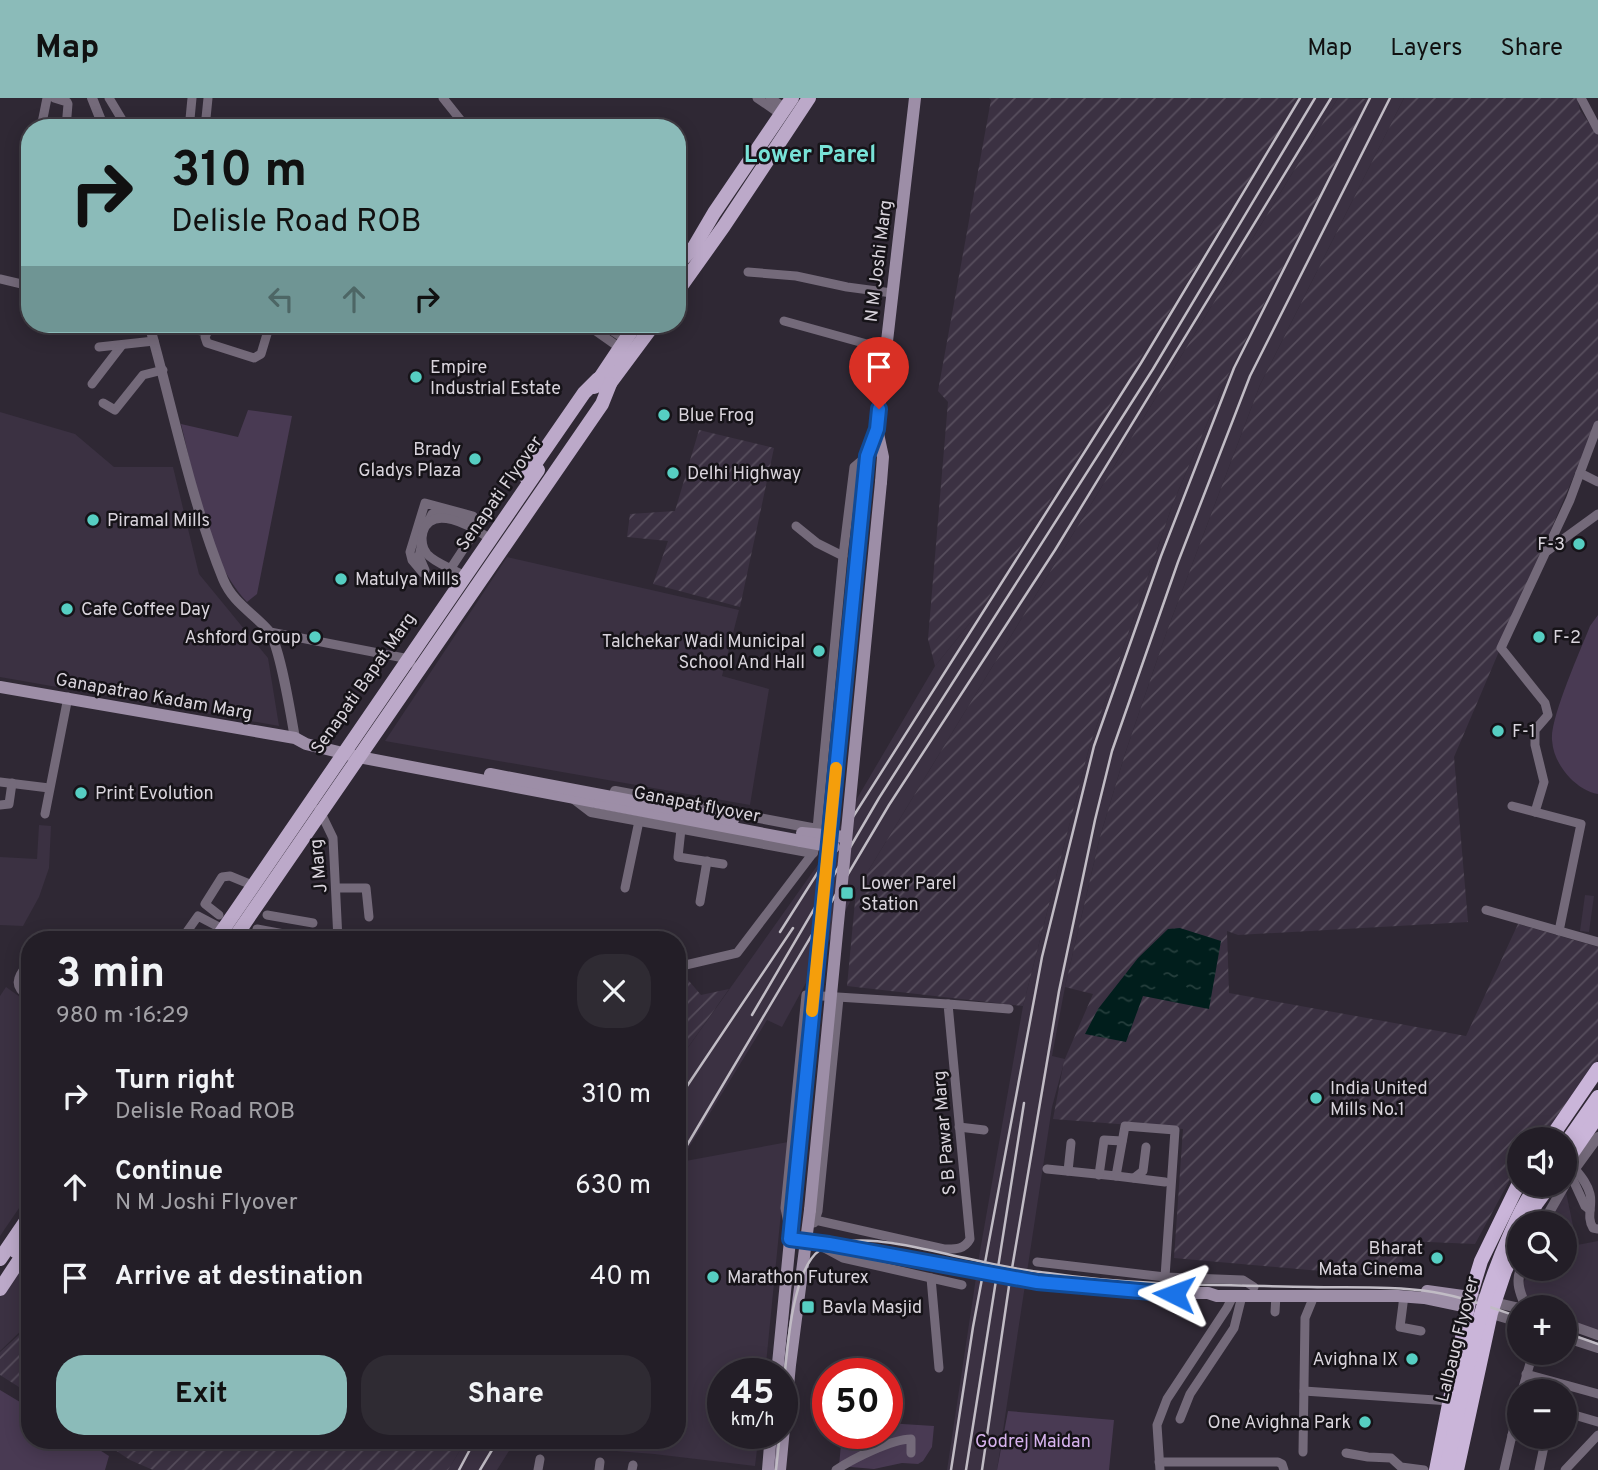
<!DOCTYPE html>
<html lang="en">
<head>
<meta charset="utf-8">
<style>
	:root { --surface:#231e27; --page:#2f2b33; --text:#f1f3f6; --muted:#a3a2a7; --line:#403c44; --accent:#8bbbb9 }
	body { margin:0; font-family:Overpass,sans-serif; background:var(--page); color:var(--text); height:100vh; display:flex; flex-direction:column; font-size:26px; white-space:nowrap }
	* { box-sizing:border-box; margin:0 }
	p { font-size:23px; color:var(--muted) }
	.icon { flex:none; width:38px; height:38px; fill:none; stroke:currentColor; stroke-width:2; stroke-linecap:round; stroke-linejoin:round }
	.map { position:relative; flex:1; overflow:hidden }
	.side { position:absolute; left:21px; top:833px; width:665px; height:518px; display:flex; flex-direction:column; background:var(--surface); border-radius:28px; box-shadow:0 4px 18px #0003,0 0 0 2px var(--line) }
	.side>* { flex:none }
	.top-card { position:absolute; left:21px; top:21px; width:665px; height:214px; border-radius:28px; box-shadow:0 4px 18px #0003,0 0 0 2px var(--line); background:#8bbbb9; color:#111; overflow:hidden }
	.controls { position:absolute; left:1507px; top:1029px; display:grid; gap:14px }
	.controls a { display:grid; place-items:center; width:70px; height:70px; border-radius:50%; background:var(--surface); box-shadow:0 4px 18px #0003,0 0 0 2px var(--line); font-size:35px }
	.speed { position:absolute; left:707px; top:1260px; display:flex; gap:14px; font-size:35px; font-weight:700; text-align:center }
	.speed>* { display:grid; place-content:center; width:91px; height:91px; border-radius:50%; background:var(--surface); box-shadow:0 4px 18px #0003,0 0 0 2px var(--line); line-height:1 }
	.speed small { font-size:18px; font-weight:400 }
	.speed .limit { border:10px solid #d22; background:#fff; color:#111 }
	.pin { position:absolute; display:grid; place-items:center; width:60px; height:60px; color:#fff; margin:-72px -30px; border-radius:50% 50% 50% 0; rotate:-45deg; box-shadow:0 0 7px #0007 }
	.pin .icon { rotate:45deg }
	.me { position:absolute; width:77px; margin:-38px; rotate:273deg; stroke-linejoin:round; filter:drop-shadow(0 0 5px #0008) }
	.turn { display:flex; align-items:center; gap:24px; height:147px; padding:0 35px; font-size:32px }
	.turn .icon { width:91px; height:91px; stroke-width:2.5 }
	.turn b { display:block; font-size:49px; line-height:60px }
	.lanes { display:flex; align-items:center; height:66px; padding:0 35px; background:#0003; justify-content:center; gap:35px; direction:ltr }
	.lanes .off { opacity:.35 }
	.round { display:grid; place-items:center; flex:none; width:74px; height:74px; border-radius:28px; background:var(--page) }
	.summary { display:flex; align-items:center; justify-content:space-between; height:119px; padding:0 35px }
	h1 { font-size:42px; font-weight:700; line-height:52px }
	.action { display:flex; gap:14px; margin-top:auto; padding:14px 35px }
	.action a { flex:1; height:80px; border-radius:28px; background:var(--accent); color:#111; font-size:28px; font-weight:700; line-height:80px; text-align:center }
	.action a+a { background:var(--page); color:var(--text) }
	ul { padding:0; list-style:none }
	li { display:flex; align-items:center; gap:21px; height:91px; padding:0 35px }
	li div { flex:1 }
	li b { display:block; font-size:26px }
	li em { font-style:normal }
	header { display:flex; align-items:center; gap:42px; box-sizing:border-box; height:98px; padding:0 35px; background:var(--accent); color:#111 }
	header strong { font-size:33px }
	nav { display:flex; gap:38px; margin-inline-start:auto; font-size:24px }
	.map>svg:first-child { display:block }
</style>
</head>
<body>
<header>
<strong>Map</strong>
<nav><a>Map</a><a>Layers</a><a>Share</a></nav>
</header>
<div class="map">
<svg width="1598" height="1372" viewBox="0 0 1598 1372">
	<defs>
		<pattern id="industrial-furrows" width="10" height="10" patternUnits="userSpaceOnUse" patternTransform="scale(1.75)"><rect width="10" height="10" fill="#3b3142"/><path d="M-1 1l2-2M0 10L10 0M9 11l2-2" fill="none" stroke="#574e5d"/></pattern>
		<pattern id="water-ripples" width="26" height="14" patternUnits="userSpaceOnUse" patternTransform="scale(1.75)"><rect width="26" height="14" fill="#011e1c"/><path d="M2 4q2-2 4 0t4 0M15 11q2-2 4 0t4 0" fill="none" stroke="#253e3c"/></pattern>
	</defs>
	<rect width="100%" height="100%" fill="#2f2834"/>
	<g fill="#3b3142">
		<path d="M1299,0H1338L856,793L782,929L767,922L680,1064L788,1044L765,1276H723V1335H759L755,1368L654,1356L514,1345L497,1372H448L466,1342H677V965L819,765L935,568L982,510L1170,213Z"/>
		<path d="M1368,0H1404L1260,287L1167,533L1125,656L1100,739L1065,889L1052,958L1065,961L1052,1009L997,1372H947L980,1153L1023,908L1089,650L1173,405L1226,281Z"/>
		<path d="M0,314L75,336L114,369H173L199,476L268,560L279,628L0,579Z"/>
		<path d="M507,459L739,512L722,578L769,591L750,707L385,643Z"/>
		<path d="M39,727L51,728L49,770L39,799L23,828L0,827V759L37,761Z"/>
		<path d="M1585,797L1594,798L1589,834L1580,833Z"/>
		<path d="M6,889L30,906V1094L0,1138V898Z"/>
		<path d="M1566,1094L1577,1147L1598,1143V1234L1565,1222L1564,1209H1536L1528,1203L1523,1186L1530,1171H1564V1125H1549Z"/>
		<path d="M30,1154V1224L0,1253V1196Z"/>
	</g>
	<g fill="url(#industrial-furrows)">
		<path d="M989,0H1299L1170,213L982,510L935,568L928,541L948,304L938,293L991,2Z"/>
		<path d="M1338,0L1368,1L1226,281L1173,405L1089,650L1023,908L847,888L856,793Z"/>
		<path d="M1404,0H1577L1580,12L1598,38V321L1454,659L1468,824L1238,837L1227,833L1229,895L1466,938L1518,826L1598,849V961L1590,980L1544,1041H1519V1069L1512,1078L1475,1146L1405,1143L1400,1180L1174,1160L1183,1031L1053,1021L1064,963L1093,896L1065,889L1100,739L1125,656L1167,533L1260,287Z"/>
		<path d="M699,332L774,350L740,509L653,486L668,443L627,439L630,416L675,413Z"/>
		<path d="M683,876L701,897L729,891L677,965V877Z"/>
		<path d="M30,1227V1296L0,1277V1254Z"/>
		<path d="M100,1342H466L448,1372H153L130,1362Z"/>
	</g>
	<g fill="#493a53">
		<path d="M248,312L292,318L257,496L247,504C205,459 196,385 181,326L238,339Z"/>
		<path d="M1598,517V696C1588,695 1577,687 1570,680C1560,669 1553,657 1552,642C1550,620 1581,551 1590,528Z"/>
		<path d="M0,1292L30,1310V1342H84L109,1358L105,1372H0Z"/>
		<path d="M1008,1313L1114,1322L1109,1372H997Z"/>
		<path d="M887,1325L934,1328L932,1349L923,1363L918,1366L902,1365L874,1371L839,1368L842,1335H887Z"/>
	</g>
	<path fill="url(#water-ripples)" d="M1180,830L1221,843L1209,911L1143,898L1126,944L1085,936L1098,911L1138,860L1168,831Z"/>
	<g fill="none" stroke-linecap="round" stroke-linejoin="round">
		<g stroke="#746a7a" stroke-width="9">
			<path d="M54,0L67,4L68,6L66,30"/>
			<path d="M109,0L127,30"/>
			<path d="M443,0L463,25"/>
			<path d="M757,0L776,13"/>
			<path d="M770,0L781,7"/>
			<path d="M1581,0L1598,32"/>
			<path d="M362,28L363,30"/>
			<path d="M335,29L336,30"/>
			<path d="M41,30L47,0"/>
			<path d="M182,30L190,21L192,0"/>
			<path d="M205,30L208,0"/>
			<path d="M394,30L397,28"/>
			<path d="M748,174L796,178L847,189L892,195"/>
			<path d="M24,179L30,180"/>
			<path d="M0,181L30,188"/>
			<path d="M784,223L885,251"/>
			<path d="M164,226L207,234"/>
			<path d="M211,226L205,239L207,245L254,260L261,256L270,226"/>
			<path d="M586,226L620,250"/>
			<path d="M602,226L626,242"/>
			<path d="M99,249L154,243"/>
			<path d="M92,286L122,247"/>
			<path d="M103,305L115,312L143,277L163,272"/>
			<path d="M1598,327L1580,375L1598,384"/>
			<path d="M796,428L817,445L843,458"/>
			<path d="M422,445L419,458L425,472L423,475L412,462L410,454L425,405L473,418L471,422L436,414L432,416L427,426"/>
			<path d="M1547,453L1598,416"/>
			<path d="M451,470L476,432"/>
			<path d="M461,476C451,470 435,465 427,456C422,450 421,441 423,434C431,405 472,429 486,438"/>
			<path d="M270,534L404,560L411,565"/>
			<path d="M0,684L49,690"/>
			<path d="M0,707L9,706L12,685"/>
			<path d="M1512,708L1581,726L1559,833"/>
			<path d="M319,711L333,740L338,842"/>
			<path d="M1535,714L1544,684L1535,647V632L1548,617L1545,605L1501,550L1570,402L1580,375"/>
			<path d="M45,716L68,599"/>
			<path d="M681,731L678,759L723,766"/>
			<path d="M817,731L843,458L854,369L867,358"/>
			<path d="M337,790H366L369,819"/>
			<path d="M625,790L639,723"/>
			<path d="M700,804L707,763"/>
			<path d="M1486,812L1598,844"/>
			<path d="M219,817L205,806L222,779L230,778L247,785"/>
			<path d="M267,817L313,825"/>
			<path d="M257,831L311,841"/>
			<path d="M181,842L198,818L217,828"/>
			<path d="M481,842H491"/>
			<path d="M30,862C19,879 10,886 30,900"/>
			<path d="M677,869L737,855L813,755"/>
			<path d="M948,906L1009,911"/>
			<path d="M959,1029L984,1032"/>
			<path d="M1572,1067C1579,1076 1587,1084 1590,1096C1593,1108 1586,1119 1593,1130L1598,1131"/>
			<path d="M1047,1071L1116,1078L1125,1028L1175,1032L1165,1179"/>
			<path d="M1568,1071L1585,1108L1590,1112"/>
			<path d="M1068,1073L1071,1045"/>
			<path d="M1099,1077L1104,1042L1122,1043"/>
			<path d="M1116,1078L1165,1084"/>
			<path d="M1134,1080L1143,1073L1146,1049"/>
			<path d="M788,1125L785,1110L806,897L948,906L970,1141C964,1152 955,1151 944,1151L815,1122"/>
			<path d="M814,1125L818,1113L839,900"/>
			<path d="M817,1146L843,1160L962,1187"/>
			<path d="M1037,1164L1165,1179L1243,1182L1254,1189"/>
			<path d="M931,1180L939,1270"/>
			<path d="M1404,1198L1400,1229L1421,1233"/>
			<path d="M1275,1214L1276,1197"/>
			<path d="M1526,1276L1598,1296"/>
			<path d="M1304,1293L1450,1303"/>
			<path d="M1522,1293L1533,1255"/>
			<path d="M1564,1314L1598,1324"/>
			<path d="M1180,1321L1190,1296L1234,1230L1242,1198"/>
			<path d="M1512,1337L1545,1345"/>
			<path d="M1303,1354L1305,1220L1312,1203V1197"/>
			<path d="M1346,1355L1368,1359L1391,1360L1401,1369L1424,1372"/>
			<path d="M1159,1364H1278L1282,1366L1284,1372"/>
			<path d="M538,1372L540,1361"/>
			<path d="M599,1372L600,1364"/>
			<path d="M632,1372L633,1367"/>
			<path d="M836,1372C852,1361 892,1341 911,1341V1355"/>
			<path d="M1160,1372L1157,1327L1167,1301L1227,1210L1233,1198"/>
			<path d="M1504,1372L1519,1307"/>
			<path d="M1539,1372L1546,1339"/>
			<path d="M1565,1372L1598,1337"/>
		</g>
		<g stroke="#746a7a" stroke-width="10">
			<path d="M92,0L104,30"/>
			<path d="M149,226C173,311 190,399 223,481C233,505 252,514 268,532C280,546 291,619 295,640"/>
			<path d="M574,701L591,714L813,755L817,731L615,693"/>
			<path d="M1543,1125L1571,1076L1598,1039"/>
			<path d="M1521,1171C1515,1184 1521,1197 1526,1209"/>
			<path d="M1470,1199L1519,1210"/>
			<path d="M1485,1214L1519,1224"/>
			<path d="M1564,1225L1598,1237"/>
			<path d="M1564,1239L1598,1250"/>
		</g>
		<g stroke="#9d8ea7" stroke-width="12">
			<path d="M877,331L883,359L881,384"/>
			<path d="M0,589L295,640L306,646L359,659L801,743"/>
			<path d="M490,676L733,722"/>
			<path d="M829,746L867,358L877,330L915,0"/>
			<path d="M799,1142L829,1145L943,1169"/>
			<path d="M1037,1184L1159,1195H1208L1217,1198H1398L1424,1200L1467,1209"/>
			<path d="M1427,1193L1470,1199"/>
			<path d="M777,1276L793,1111"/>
			<path d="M768,1372L771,1335"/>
			<path d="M780,1372L790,1267L810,1112"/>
		</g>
		<g stroke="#bca9c9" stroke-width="14">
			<path d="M677,167L694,149L714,115L792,0"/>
			<path d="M677,194L724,128L809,0"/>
			<path d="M594,289L636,226"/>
			<path d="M605,292L654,226"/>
			<path d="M526,379L584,295L598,281"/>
			<path d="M233,842L602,306L610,286"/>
			<path d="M15,1153L30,1131"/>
			<path d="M0,1161L30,1117"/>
			<path d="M0,1191L30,1146"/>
		</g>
		<g stroke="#cab5d9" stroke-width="14">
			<path d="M1550,1041L1598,971"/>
			<path d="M1564,1048L1598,999"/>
			<path d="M1564,1067L1598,1018"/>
			<path d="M1527,1125L1536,1106L1550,1087"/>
			<path d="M1436,1372L1470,1199L1481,1163L1519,1085"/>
			<path d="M1457,1372L1491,1215L1505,1173L1519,1143"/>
		</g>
		<g stroke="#c1bcc5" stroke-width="2.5">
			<path d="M780,834L1141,265L1300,0"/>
			<path d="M752,917L879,700L1153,271L1315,0"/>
			<path d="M677,1003L793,830"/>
			<path d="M677,1064L889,707L1055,452L1331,0"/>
			<path d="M1564,1234L1598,1246"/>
			<path d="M782,1307C786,1270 789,1173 820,1152C854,1129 932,1154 970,1161C995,1167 1022,1172 1048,1175C1135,1188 1224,1187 1311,1189C1351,1190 1393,1188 1433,1194C1463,1199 1490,1209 1519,1219"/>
			<path d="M459,1372L475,1342"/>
			<path d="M480,1372L498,1342"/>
			<path d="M776,1372L780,1335"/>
			<path d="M951,1372L973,1229L1042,859L1094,648L1161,458L1234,270L1370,0"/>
			<path d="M966,1372L1024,1005"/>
			<path d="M982,1372L1009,1188L1059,893L1095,722L1112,653L1178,464L1250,278L1390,0"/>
		</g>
		<g stroke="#9d8ea7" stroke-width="12">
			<path d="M802,735L846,739"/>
			<path d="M801,743L834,749"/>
			<path d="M793,1111L829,749"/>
			<path d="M810,1112L881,384"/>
			<path d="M943,1169L1037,1184"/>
		</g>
		<path stroke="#bca9c9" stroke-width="14" d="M216,842L538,372"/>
		<path stroke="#cab5d9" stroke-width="14" d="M1446,1372C1463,1293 1475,1213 1509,1139C1517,1121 1525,1103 1537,1087"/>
	</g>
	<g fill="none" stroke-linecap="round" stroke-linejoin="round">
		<g stroke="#114b97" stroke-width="18">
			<path id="route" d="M879,311L877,331L867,358L790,1141L829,1146L1037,1184L1174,1196"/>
		</g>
		<use href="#route" stroke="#1a73e8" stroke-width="12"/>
		<path stroke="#f59e0b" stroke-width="12" d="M812,913L836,670"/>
	</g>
	<g fill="#56cec2" stroke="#161318" stroke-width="2.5">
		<circle cx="416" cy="279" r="7"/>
		<circle cx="664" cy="317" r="7"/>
		<circle cx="475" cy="361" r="7"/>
		<circle cx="673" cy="375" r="7"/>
		<circle cx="93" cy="422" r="7"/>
		<circle cx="1579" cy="446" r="7"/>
		<circle cx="341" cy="481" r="7"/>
		<circle cx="67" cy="511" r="7"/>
		<circle cx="315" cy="539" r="7"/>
		<circle cx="1539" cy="539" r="7"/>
		<circle cx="819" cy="553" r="7"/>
		<circle cx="1498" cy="633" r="7"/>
		<circle cx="81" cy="695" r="7"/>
		<rect x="840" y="788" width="14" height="14" rx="3.5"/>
		<circle cx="1316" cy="1000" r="7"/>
		<circle cx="1437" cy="1160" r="7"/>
		<circle cx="713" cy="1179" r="7"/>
		<rect x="801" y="1202" width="14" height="14" rx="3.5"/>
		<circle cx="1412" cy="1261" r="7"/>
		<circle cx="1365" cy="1324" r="7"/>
	</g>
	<g text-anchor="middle" stroke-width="5" stroke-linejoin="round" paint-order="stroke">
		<g font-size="18" fill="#d9d4dc" stroke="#161318">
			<text transform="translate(878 163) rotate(-83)" y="6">N M Joshi Marg</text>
			<text transform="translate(499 395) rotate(-55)" y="6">Senapati Flyover</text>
			<text transform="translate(363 585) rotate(-55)" y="6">Senapati Bapat Marg</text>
			<text transform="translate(154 598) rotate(10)" y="6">Ganapatrao Kadam Marg</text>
			<text transform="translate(697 706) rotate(11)" y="6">Ganapat flyover</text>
			<text transform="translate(318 768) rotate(-96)" y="6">J Marg</text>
			<text transform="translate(944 1035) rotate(-95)" y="6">S B Pawar Marg</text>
			<text transform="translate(1457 1241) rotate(-76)" y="6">Lalbaug Flyover</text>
		</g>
		<g font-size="18" fill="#d9d4dc" stroke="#161318" text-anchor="start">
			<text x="430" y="275">Empire<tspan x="430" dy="21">Industrial Estate</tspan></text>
			<text x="678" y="323">Blue Frog</text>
			<text x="461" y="357" text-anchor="end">Brady<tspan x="461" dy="21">Gladys Plaza</tspan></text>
			<text x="687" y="381">Delhi Highway</text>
			<text x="107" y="428">Piramal Mills</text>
			<text x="1565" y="452" text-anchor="end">F-3</text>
			<text x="355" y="487">Matulya Mills</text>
			<text x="81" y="517">Cafe Coffee Day</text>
			<text x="301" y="545" text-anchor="end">Ashford Group</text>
			<text x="1553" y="545">F-2</text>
			<text x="805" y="549" text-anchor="end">Talchekar Wadi Municipal<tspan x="805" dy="21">School And Hall</tspan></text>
			<text x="1512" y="639">F-1</text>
			<text x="95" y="701">Print Evolution</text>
			<text x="861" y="791">Lower Parel<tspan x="861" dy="21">Station</tspan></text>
			<text x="1330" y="996">India United<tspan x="1330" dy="21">Mills No.1</tspan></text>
			<text x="1423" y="1156" text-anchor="end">Bharat<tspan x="1423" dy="21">Mata Cinema</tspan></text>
			<text x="727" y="1185">Marathon Futurex</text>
			<text x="822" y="1215">Bavla Masjid</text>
			<text x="1398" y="1267" text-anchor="end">Avighna IX</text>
			<text x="1351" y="1330" text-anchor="end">One Avighna Park</text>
		</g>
		<g font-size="18" fill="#d7b3ee" stroke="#161318">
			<text x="1033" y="1349">Godrej Maidan</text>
		</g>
		<g font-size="24" font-weight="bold" fill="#78e2d7" stroke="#161318">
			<text x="810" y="64">Lower Parel</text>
		</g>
	</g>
</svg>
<div class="controls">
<a><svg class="icon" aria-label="sound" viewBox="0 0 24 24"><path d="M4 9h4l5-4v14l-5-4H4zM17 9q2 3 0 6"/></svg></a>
<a><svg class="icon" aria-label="search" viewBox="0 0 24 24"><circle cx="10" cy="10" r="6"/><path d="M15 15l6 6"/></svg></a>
<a>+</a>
<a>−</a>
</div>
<div class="speed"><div>45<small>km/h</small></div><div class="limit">50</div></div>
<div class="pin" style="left:879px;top:311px;background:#d93025"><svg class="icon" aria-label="arrive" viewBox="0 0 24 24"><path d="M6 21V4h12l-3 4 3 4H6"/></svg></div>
<svg class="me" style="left:1174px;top:1196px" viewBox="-20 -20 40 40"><path d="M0-17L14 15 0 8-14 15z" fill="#1a73e8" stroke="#fff" stroke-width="4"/></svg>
<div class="top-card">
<div class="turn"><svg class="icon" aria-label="right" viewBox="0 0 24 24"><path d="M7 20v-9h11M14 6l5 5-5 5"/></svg><div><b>310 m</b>Delisle Road ROB</div></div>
<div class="lanes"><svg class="icon off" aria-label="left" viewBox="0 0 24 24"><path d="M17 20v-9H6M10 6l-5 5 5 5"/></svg><svg class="icon off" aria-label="ahead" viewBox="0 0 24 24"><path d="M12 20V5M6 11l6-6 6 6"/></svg><svg class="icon" aria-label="right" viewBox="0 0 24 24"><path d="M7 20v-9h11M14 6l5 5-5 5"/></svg></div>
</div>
<section class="side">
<div class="summary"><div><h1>3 min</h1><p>980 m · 16:29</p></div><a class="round"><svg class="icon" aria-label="close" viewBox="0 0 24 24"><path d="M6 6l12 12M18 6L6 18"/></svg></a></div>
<ul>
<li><svg class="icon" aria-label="right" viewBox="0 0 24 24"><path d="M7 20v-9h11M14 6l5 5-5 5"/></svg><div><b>Turn right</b><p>Delisle Road ROB</p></div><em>310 m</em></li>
<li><svg class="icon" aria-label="ahead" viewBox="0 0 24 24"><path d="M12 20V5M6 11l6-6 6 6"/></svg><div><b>Continue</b><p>N M Joshi Flyover</p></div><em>630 m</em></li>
<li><svg class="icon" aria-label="arrive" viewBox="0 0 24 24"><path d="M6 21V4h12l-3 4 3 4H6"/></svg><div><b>Arrive at destination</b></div><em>40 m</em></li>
</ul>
<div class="action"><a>Exit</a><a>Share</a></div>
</section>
</div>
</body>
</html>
